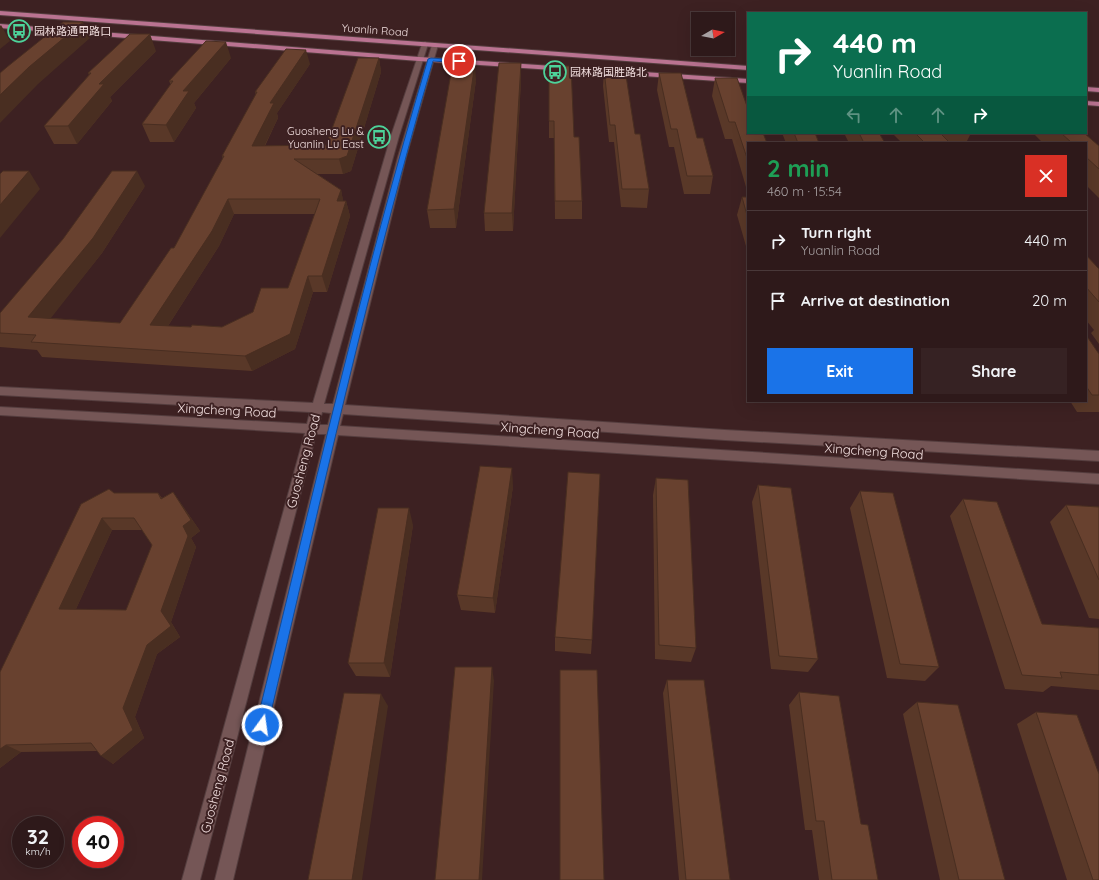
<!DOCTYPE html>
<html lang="en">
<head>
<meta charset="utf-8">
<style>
	:root { --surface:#2e191a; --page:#362223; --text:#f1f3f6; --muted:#a7a0a2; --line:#493839; --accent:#1a73e8 }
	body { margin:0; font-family:Quicksand,"Noto Sans SC",sans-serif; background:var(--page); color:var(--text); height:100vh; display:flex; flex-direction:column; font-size:15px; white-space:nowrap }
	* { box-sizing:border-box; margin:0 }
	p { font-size:13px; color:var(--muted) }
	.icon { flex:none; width:22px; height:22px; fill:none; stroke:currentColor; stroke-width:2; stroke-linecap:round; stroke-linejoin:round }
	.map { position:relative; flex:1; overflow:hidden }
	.details { position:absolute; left:747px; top:142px; width:340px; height:260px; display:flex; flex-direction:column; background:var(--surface); border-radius:0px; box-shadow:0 4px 16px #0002,0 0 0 1px var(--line) }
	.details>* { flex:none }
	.guide { position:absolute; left:747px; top:12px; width:340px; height:122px; border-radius:0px; box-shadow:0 4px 16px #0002,0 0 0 1px var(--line); background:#0b6e4f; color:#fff; overflow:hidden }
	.needle { width:26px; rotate:81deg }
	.controls { position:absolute; left:691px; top:12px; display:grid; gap:8px }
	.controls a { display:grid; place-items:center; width:44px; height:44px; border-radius:0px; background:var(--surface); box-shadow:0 4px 16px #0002,0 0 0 1px var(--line); font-size:20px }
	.speed { position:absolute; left:12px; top:816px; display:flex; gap:8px; font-size:20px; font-weight:700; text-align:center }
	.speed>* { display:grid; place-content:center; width:52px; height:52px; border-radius:50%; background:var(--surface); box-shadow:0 4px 16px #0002,0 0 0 1px var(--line); line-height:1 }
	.speed small { font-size:10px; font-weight:400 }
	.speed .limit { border:6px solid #d22; background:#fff; color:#111 }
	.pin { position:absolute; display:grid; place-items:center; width:34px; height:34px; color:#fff; margin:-17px; border:2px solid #fff; border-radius:50%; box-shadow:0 1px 4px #0007 }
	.me { position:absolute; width:44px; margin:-22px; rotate:14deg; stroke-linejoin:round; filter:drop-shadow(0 0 3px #0008) }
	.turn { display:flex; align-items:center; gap:14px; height:84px; padding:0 20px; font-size:18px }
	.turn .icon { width:52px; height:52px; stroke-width:2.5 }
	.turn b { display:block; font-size:28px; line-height:34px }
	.lanes { display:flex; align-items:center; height:38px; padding:0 20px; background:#0003; justify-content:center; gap:20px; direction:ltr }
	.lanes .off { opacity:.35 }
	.round { display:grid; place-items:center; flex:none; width:42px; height:42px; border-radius:0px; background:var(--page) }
	.overview { display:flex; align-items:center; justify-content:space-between; height:68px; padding:0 20px }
	h1 { font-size:24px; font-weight:800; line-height:30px; color:#1e9e55 }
	.cta { display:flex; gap:8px; margin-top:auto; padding:8px 20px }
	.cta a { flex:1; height:46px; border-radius:0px; background:var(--accent); color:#fff; font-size:16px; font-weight:800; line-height:46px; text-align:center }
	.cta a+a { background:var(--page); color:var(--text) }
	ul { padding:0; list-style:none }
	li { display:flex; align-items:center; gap:12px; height:60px; padding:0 20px; border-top:1px solid var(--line) }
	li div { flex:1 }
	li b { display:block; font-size:15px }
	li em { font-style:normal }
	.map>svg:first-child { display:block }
</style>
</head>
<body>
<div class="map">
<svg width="1099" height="880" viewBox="0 0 1099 880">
	<rect width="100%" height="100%" fill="#3d2122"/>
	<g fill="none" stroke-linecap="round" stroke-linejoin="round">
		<g stroke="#543d3e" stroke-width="2">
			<path id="secondary" d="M425,42L428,44L399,136L324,404H333L398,157L432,45L435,43L438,45L406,157L345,405L725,430L1099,451V461L725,440L343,414L340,426L1099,474V484L338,435L233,880H215L326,434H316L200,880H182L305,433L0,415V407L307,424L310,412L0,395V387L313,403L391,136L422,44ZM322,412L331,413L328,425H319Z"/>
		</g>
		<g stroke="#543d3e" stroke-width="2">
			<g id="primary">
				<path d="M0,11L748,66V70L0,15Z"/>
				<path d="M0,24L419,57L748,79V83L419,61L0,28Z"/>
				<path d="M1086,87L1099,88V92L1086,91Z"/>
				<path d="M1086,101L1099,102V106L1086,105Z"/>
			</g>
		</g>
		<use href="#secondary" fill="#755656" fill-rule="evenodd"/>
		<use href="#primary" fill="#ba7391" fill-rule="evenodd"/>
	</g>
	<g fill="#593828" fill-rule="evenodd">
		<path d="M156,51L110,97L112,101L77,144H54L44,126L89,75L88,73Z"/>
		<path d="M231,58L194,103L196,108L174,142H150L142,124L171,85L169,81Z"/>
		<path d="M379,58L381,72L351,171L343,174H317L341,190L343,201H346L350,216L327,292H313L295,349L252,371L42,357L37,350L0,347V313L145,186L102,253L50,318L120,323L174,248L223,159L222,156L256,95L255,92L310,64L277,113L278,118L265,146L326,145ZM234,214H315L288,288L253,312L222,327H191L168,326L219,246Z"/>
		<path d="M521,63V80L513,231H485L484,213Z"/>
		<path d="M549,66L574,137L582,201V219H555L554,138H549Z"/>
		<path d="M604,69L635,134L649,189L647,208L621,207L614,142H609L603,86Z"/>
		<path d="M659,73L697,138L713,176L710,194H684L674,147H669L657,90Z"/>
		<path d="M715,78L748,143V187H746L732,139H725L712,96Z"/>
		<path d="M476,80L456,228H430L427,210Z"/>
		<path d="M782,133H815L819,143H786Z"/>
		<path d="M844,133H879L885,143H849Z"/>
		<path d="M892,133H971L966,143H902Z"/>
		<path d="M1033,133H1084L1099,146V198L1086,185V143H1043Z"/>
		<path d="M742,197H748V253L737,215Z"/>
		<path d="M1086,255L1099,269V344L1091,333L1094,330L1086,320Z"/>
		<path d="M1086,335L1099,354V412H1077L1070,401H1086Z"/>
		<path d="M656,478L696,648L691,662L655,659L653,495Z"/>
		<path d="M758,485L818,659L808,672L771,669L752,502Z"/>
		<path d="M513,486L495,613L461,610L457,595Z"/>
		<path d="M860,491L939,667L925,681L887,678L850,508Z"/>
		<path d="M173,492L200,531L191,538L196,547L171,622L180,637L157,654L135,717L144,738L113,764L97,751L21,752L0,768V672L114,493H158L162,498ZM112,530H142L152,545L126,610L76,609Z"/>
		<path d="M963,499L1042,624L1099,628V690L1051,686L1043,692L1005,689L950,516Z"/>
		<path d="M1066,505L1099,507V619L1089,618L1050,522Z"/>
		<path d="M413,525L390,677L356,676L348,663Z"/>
		<path d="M555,637L592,640L591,654L555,651Z"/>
		<path d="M560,670L604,880H560Z"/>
		<path d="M667,680L730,880H679L663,693Z"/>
		<path d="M799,692L861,824L878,880H819L812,830H805L789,705Z"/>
		<path d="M917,702L1005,880H940L903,714Z"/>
		<path d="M1036,712L1099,880H1067L1017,724Z"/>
	</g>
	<g fill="#492e21">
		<path d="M83,22L90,38L38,84L0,123V95L29,67Z"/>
		<path d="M1,25L10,41L0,49V26Z"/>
		<path d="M150,34L156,51L110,97L112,101L77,144L68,126L99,84Z"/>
		<path d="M226,42L231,58L194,103L196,108L174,142L166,125L183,91Z"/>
		<path d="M306,50L310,64L277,113L278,118L257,161L252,146L270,103Z"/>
		<path d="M379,58L381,72L351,171L343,174L339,159Z"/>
		<path d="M475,63L476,80L456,228L454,209Z"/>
		<path d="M521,63V80L513,231L512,213Z"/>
		<path d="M29,171L40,189L0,238V205Z"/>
		<path d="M137,171L145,186L102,253L40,332L28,317Z"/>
		<path d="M341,190L344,205L337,201Z"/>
		<path d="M228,199L234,214L219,246L159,340L150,325Z"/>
		<path d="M346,201L350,216L327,292L322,276Z"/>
		<path d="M308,276L313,292L295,349L252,371L245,356Z"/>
		<path d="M512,468L513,486L495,613L493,598Z"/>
		<path d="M173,492L200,531L191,538L196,547L171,622L180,637L157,654L135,717L144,738L113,764L101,756L123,708L147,645L161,611L183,526Z"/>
		<path d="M409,508L413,525L390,677L384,663Z"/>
		<path d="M102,518L112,530L71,620L59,609Z"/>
		<path d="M492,667L494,681L482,880H479Z"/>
		<path d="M381,694L388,706L362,880H352Z"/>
		<path d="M6,745L21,752L0,768V749Z"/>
	</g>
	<g fill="#68412f" stroke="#492e21" fill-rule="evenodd">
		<path d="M63,22H83L29,67L0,95V73L7,67Z"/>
		<path d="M130,34H150L99,84H104L68,126H44L91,73H88Z"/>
		<path d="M206,41L226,42L183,91H189L166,125L142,124L173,81H169Z"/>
		<path d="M286,49L306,50L270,103H274L252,146L326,145L358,58H379L347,156L339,159H294L341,190L337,201H346L322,276H308L290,334L245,356L31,342L36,335L0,333V313L63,239L112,171H137L93,238L28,317L120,323L171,248H174L224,156H222L257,92H255ZM228,199H320L288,288H261L253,312L222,327L192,325L191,327L150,325L212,231Z"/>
		<path d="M453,62H475V63L454,209L427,210Z"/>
		<path d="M499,63H521L512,213H484Z"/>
		<path d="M549,66H571L574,137H579L582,201H555L554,121H549Z"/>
		<path d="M604,69H625L635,134H640L649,189H622L615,125H610Z"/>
		<path d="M659,73H681L697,138H703L713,176H687L677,129H671Z"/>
		<path d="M715,78H737L748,109V133H763L767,143H748V161L735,122H729Z"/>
		<path d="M794,133H815L819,143H798Z"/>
		<path d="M859,133H879L885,143H864Z"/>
		<path d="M915,133H940L950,143H925Z"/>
		<path d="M1061,133H1084L1099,146V169L1086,157V143H1072Z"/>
		<path d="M3,171H29L0,205V174Z"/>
		<path d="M742,197H748V219Z"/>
		<path d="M1086,255L1099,269V302L1086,287Z"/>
		<path d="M1086,335L1099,354V395H1092L1086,386Z"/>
		<path d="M480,466L512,468L493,598L457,595Z"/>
		<path d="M568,472L600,474L592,640L555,637Z"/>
		<path d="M656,478L688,480L696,648L659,645Z"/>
		<path d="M758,485L791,488L818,659L779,656Z"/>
		<path d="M109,489L114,493H158L161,499L173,492L191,520L183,526L188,536L161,611L171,626L147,645L123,708L133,730L101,756L91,743L6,745L0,749V672L81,504ZM102,518H134L152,545L126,610L59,609Z"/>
		<path d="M860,491L893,493L939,667L900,664Z"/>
		<path d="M963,499L997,502L1042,624L1099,628V675L1060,672L1062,678L1022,675Z"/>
		<path d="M1066,505L1099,507V580Z"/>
		<path d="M378,508H409L384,663H348Z"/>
		<path d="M455,667H492L479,880H435Z"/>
		<path d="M560,670H597L604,880H560Z"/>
		<path d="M667,680H704L730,880H686Z"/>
		<path d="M799,692L839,696L861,824L868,825L878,880H832L824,821H816Z"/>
		<path d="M344,693L381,694L352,880H308Z"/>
		<path d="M917,702L958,705L1005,880H959Z"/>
		<path d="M1036,712L1077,715L1099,774V880H1093Z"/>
	</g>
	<path fill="#1a73e8" stroke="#114b97" d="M431,58L459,60L462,61L459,63L433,61C369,280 320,503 268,725L266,729L262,731L258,729L256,725C311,503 362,279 428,59Z"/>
	<defs>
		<g id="bus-ring" transform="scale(1.15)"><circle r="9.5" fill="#3d2122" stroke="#4dd39a" stroke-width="1.5"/><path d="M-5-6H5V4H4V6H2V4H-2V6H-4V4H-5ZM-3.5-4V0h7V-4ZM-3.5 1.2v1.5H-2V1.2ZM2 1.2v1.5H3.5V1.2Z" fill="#4dd39a"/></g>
	</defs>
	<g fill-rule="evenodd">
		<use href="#bus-ring" x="19" y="31"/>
		<use href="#bus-ring" x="555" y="72"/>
		<use href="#bus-ring" x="379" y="137"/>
	</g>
	<g text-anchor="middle" stroke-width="4" stroke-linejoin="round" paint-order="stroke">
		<g font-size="11" fill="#f1dede" stroke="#3d2122">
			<text transform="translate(375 30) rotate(4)" y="4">Yuanlin Road</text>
		</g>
		<g font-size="11" fill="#f1dede" stroke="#3d2122" text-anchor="start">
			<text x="34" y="35">园林路通甲路口</text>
			<text x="570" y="76">园林路国胜路北</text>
			<text x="364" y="135" text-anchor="end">Guosheng Lu &amp;<tspan x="364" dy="13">Yuanlin Lu East</tspan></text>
		</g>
		<g font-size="13" fill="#f1dede" stroke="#3d2122">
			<text transform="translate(227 410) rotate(3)" y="5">Xingcheng Road</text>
			<text transform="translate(550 430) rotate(4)" y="5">Xingcheng Road</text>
			<text transform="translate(874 451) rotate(4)" y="5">Xingcheng Road</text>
			<text transform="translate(303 461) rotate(-75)" y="5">Guosheng Road</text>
			<text transform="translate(217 786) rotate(-75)" y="5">Guosheng Road</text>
		</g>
	</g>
</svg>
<div class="controls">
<a><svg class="needle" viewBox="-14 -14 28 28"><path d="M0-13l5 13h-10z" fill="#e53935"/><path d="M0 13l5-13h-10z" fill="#a7a0a2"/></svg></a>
</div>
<div class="speed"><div>32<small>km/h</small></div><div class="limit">40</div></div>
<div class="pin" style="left:459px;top:61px;background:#d93025"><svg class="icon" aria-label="arrive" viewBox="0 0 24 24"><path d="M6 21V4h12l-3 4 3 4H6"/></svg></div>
<svg class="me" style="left:262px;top:725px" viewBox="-20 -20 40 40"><circle r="17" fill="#1a73e8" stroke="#fff" stroke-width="3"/><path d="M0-11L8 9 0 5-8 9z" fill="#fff"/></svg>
<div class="guide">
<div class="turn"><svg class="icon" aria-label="right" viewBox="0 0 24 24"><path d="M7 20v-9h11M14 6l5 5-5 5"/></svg><div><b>440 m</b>Yuanlin Road</div></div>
<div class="lanes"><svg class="icon off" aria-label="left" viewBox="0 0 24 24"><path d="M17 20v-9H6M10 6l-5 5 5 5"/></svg><svg class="icon off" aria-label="ahead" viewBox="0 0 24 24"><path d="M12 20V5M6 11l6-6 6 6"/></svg><svg class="icon off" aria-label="ahead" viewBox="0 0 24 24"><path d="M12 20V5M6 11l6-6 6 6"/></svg><svg class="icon" aria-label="right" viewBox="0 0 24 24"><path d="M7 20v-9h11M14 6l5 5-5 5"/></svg></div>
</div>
<section class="details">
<div class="overview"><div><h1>2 min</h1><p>460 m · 15:54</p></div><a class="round" style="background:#d93025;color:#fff"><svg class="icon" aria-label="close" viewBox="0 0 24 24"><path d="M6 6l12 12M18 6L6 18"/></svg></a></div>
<ul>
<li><svg class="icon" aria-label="right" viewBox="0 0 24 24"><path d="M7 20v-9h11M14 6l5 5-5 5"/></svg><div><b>Turn right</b><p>Yuanlin Road</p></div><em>440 m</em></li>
<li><svg class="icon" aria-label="arrive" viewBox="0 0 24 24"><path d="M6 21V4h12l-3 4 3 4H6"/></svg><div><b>Arrive at destination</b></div><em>20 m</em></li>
</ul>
<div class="cta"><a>Exit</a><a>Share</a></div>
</section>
</div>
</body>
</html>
